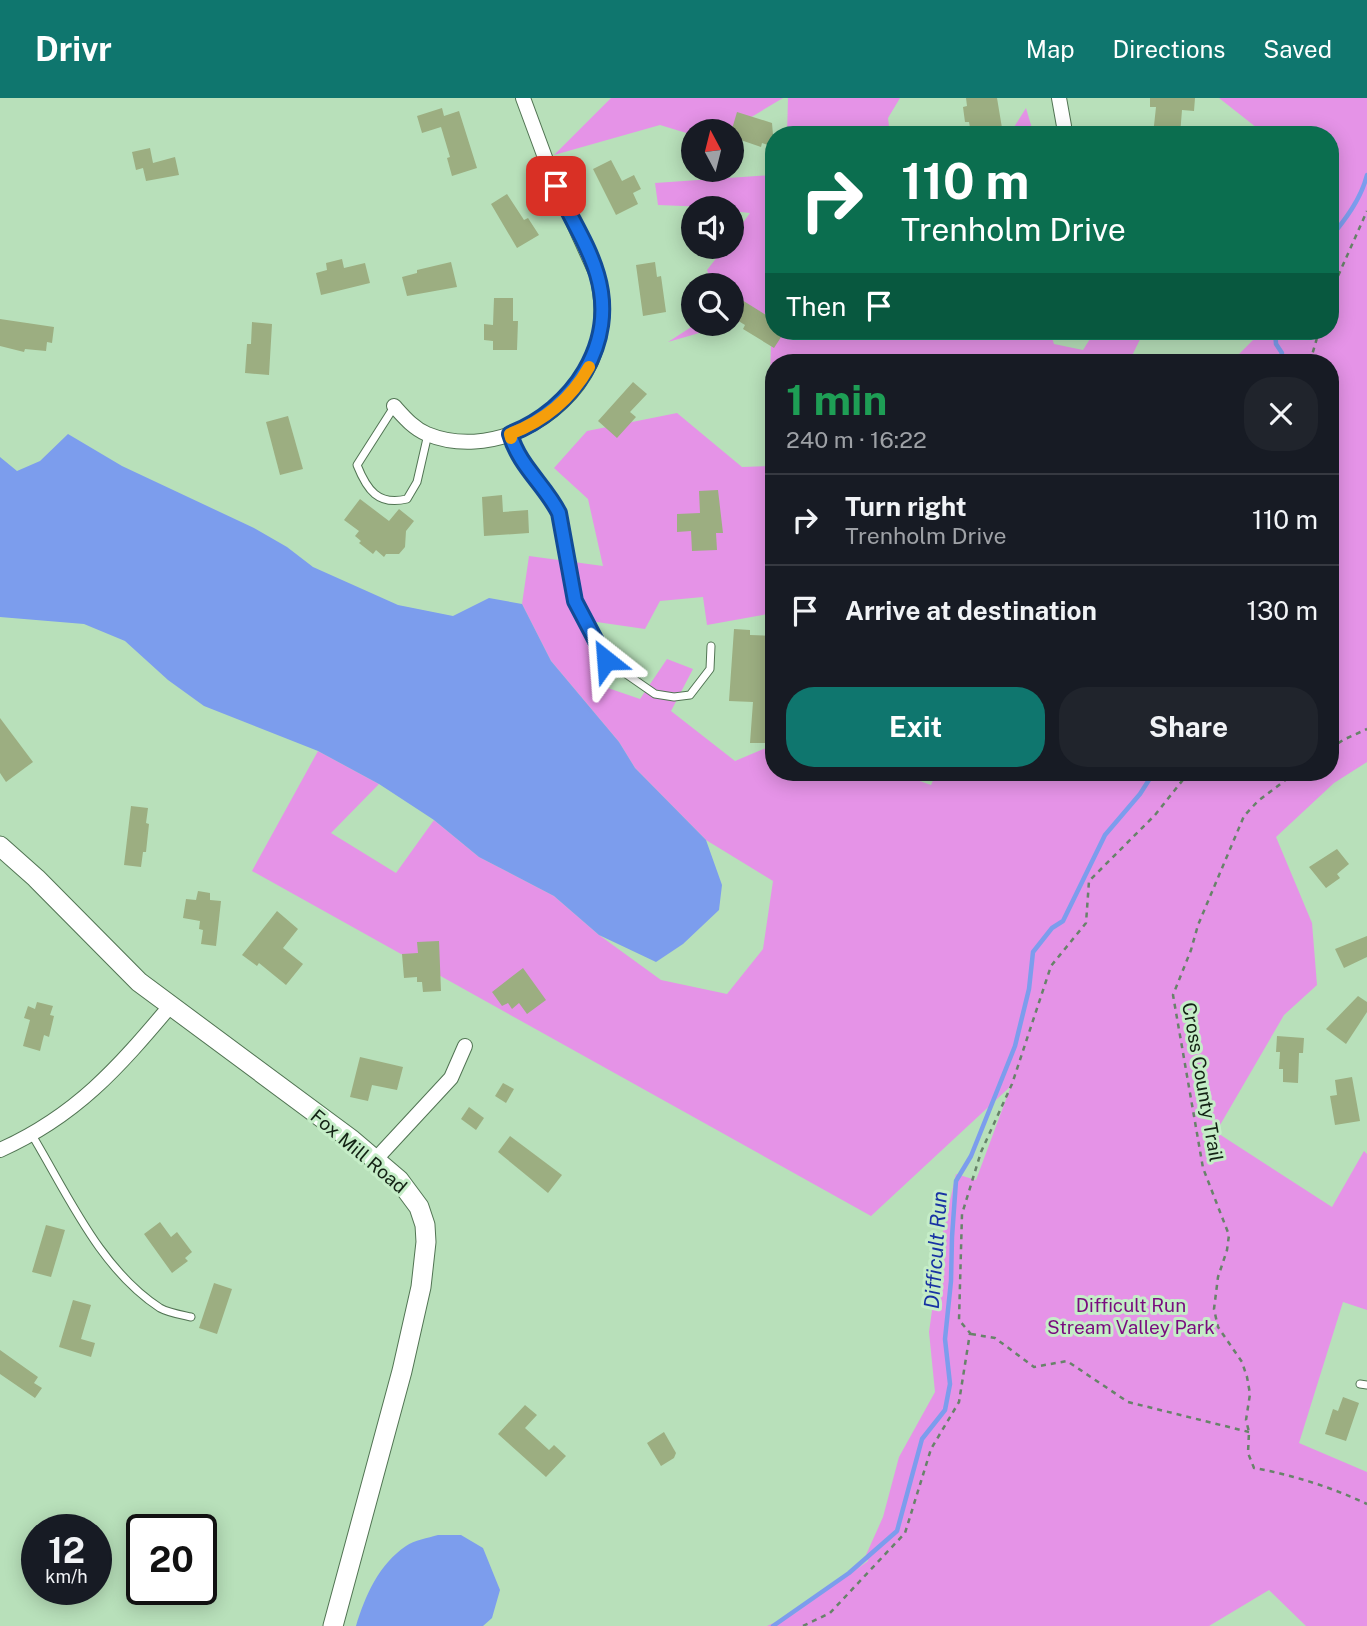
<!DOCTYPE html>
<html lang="en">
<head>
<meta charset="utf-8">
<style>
	:root { --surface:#171b24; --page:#20242c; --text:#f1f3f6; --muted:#9ea1a6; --line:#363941; --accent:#0f766e }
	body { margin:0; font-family:"Public Sans",sans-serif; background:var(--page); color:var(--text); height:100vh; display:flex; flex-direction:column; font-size:26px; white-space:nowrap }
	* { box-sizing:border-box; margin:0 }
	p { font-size:23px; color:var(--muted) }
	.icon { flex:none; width:38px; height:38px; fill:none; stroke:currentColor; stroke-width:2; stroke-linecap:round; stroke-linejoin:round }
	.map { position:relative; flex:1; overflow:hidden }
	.drawer { position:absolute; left:765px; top:256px; width:574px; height:427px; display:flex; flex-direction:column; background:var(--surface); border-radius:28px; box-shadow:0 4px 18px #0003 }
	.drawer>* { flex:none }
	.hud { position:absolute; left:765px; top:28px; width:574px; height:214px; border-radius:28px; box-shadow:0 4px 18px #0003; background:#0b6e4f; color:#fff; overflow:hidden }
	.needle { width:46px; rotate:353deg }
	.tools { position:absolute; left:681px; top:21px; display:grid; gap:14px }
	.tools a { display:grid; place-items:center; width:63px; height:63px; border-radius:50%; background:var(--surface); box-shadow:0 4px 18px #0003; font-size:35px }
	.speed { position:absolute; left:21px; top:1416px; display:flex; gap:14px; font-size:35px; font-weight:700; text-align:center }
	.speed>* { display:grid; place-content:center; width:91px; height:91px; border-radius:50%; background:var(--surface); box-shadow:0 4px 18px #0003; line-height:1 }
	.speed small { font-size:18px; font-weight:400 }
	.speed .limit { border:4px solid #111; border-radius:10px; background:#fff; color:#111 }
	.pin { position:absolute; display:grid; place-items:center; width:60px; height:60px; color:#fff; margin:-30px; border-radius:14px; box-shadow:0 4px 10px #0006 }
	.me { position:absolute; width:77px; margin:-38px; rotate:332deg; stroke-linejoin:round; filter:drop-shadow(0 0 5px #0008) }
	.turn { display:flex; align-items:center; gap:24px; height:147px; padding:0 21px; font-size:32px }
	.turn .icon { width:91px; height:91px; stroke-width:2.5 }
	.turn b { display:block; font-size:49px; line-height:60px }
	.then { display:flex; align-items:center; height:66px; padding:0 21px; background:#0003; gap:14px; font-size:26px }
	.round { display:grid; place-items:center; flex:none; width:74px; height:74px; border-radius:28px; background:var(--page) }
	.overview { display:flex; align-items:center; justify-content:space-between; height:119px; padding:0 21px }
	h1 { font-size:42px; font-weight:700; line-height:52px; color:#1e9e55 }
	.primary-button { display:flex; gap:14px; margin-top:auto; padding:14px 21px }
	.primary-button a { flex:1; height:80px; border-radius:28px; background:var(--accent); color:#fff; font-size:28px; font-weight:700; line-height:80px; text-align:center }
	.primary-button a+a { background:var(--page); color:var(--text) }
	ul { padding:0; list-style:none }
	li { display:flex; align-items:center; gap:21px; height:91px; padding:0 21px; border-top:2px solid var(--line) }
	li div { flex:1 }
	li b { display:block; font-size:26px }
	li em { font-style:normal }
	header { display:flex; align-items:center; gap:42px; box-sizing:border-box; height:98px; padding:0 35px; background:var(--accent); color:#fff }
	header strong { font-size:33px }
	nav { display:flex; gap:38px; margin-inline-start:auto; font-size:24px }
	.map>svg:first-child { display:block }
</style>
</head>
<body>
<header>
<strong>Drivr</strong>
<nav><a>Map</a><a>Directions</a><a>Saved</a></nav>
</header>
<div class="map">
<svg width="1367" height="1528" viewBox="0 0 1367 1528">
	<rect width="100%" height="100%" fill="#b8e0ba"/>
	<g fill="#e593e7">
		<path d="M611,0H783L728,33H693V37L660,27L554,57Z"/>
		<path d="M788,0H900L888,20L890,37H787Z"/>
		<path d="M1219,0H1367V664L1334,685L1276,739L1312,825L1317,887L1284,917L1216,1034L1332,1109L1364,1053L1367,1056V1212L1343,1204L1299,1345L1367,1374V1528H1306L1269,1492L1209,1528H767L794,1516L868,1463L866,1457L883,1419L899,1359L935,1294L929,1234L943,1134L956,1076L976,1082L1011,988L871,1118L252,773L318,653L379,686L331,735L396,775L434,722L479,759L554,798L599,837L661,882L727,896L763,851L773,783L706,742L635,670L619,644L551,563L522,506L529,458L603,468L588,401L554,370L587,333L677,315L742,369L773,368V515L707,527L703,499L660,503L645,531L576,521L608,590L640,601L667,561L693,571L671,613L735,663L773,647L774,674H894L931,687L937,674H1330V264H1231L1258,237L1253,233H1330V37H1266Z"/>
		<path d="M1026,10L1034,37H1009Z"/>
		<path d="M773,77L774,233H1050L1054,246L1083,252L1095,233H1144L1129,264H774L773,314H769L772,214L668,244L696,226H732V187H712L707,172L725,149H732V140L750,115L732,113V110L658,107L655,85Z"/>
	</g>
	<g fill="#7c9ded">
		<path d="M68,336L122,368L254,430L287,449L313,469L398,507L453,518L489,500L522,506L551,563L619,644L635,670L706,742L722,787L719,812L683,846L656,864L599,837L554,798L479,759L434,722L379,686L318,653L204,608L168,582L125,543L84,526L0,519V359L17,373L40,363Z"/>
		<path d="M438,1437H461L483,1450L500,1492L492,1520L483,1528H356C365,1498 379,1466 406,1448C414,1442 428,1440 438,1437Z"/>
	</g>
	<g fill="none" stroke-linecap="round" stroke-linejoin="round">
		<g stroke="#7c9ded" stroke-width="4.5">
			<path d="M1330,140C1345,122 1361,101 1367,77"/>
			<path d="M1275,233L1276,246L1282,255L1279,264"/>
			<path d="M773,1528L849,1475L897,1433L922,1341L945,1312L950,1286L945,1241L951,1183L952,1139L956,1083L971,1058L1015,948L1029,891L1033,854L1052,830L1063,823L1105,737L1140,696L1154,674"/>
		</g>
	</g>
	<g fill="#9cae81">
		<path d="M966,0H997L1002,30L971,35L969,24H965L963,9L967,8Z"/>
		<path d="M1150,0H1195L1194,13L1182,12L1180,37H1153L1156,9H1150Z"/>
		<path d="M442,10L444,18L459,13L477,70L452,78L447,60L450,59L441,29L422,35L417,18Z"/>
		<path d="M737,14L772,25L774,49L762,45L761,49L732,39V31Z"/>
		<path d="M150,50L153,65L175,59L179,77L146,83L143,70L136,72L132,54Z"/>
		<path d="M611,62L622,83L634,77L641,91L633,95L638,106L616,117L593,71Z"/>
		<path d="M507,96L524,122L528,120L539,137L517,150L491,106Z"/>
		<path d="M342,161L344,170L365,165L370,185L321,197L316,175L327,172L326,165Z"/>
		<path d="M451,164L457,189L407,198L402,179L417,175V172Z"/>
		<path d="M655,164L657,179L661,178L666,214L643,218L636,167Z"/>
		<path d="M494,200H513V223H518L517,252H493V243L484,242V226L493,227Z"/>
		<path d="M742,202L774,222V233H785L774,250L743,231L745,227L732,219Z"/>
		<path d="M0,221L54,229L52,245L47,244L46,253L25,251L24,254L0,248Z"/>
		<path d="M252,224L272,226L269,277L245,275L247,246H251Z"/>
		<path d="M633,284L647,296L630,314L636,319L617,340L598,323Z"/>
		<path d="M288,318L303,371L280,377L266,324Z"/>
		<path d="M718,392L723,435H716L717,452L692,453L691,433L677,434V416L700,415L699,393Z"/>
		<path d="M502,397L503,414L528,412L529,435L484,438L482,399Z"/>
		<path d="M360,401L389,423L399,411L414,423L406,433L405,449L399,456H386L384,459L376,452L373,456L359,445L361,443L355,438L359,433L344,422Z"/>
		<path d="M734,531L750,532V537L774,538V559H770L767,612L774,613V634H766L765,645H750L753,604L729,603Z"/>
		<path d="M0,620L33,664L6,684L0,675Z"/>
		<path d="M131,708L148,710L146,725L149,726L146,754H143L141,769L124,767Z"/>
		<path d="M1337,751L1349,766L1337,776L1340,780L1326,790L1309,769Z"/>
		<path d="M198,793L210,795V802L221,803L216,848L201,846L203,832L199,831L200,823L183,820L186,801L196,802Z"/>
		<path d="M277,813L298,831L283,850L303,866L286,887L259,865L257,868L242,857Z"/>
		<path d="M1367,838V859L1344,870L1335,851Z"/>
		<path d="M439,843L441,893L423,894L422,884H417V879L404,880L402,856L418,855L417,844Z"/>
		<path d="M523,870L546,902L527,916L519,905L512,911L508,905L502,908L492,894Z"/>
		<path d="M1358,898L1367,904V914L1346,946L1326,931Z"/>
		<path d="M37,904L53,908L50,917L54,918L49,939L44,937L40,953L23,948L30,922L24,920L28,908L35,911Z"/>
		<path d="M1277,938L1304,940L1303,955H1299L1298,985L1283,984V971H1279L1280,954H1276Z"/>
		<path d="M360,959L403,969L397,992L372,987L368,1003L350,999Z"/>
		<path d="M1352,979L1360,1023L1335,1027L1330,998L1337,997L1335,982Z"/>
		<path d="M503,985L514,991L506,1005L495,998Z"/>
		<path d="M469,1009L484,1020L476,1032L461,1021Z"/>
		<path d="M510,1038L562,1077L548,1095L498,1054Z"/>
		<path d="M160,1124L171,1139L177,1134L192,1154L185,1160L188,1163L172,1175L144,1136Z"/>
		<path d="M46,1127L65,1132L51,1179L32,1174Z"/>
		<path d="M214,1185L232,1191L217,1236L199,1230Z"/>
		<path d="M73,1202L91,1207L81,1241L95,1245L91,1259L59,1249Z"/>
		<path d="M0,1252L38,1279L34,1285L42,1290L35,1300L0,1276Z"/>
		<path d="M1343,1299L1359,1305L1346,1343L1325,1336L1333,1311L1338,1313Z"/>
		<path d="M525,1307L537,1317L525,1330L549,1352L554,1347L566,1358L546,1379L498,1336Z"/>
		<path d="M664,1334L676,1355L674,1360L661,1368L647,1345Z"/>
	</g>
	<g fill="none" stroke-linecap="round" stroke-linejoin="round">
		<g stroke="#517453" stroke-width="9">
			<g id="service">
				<path d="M394,309L357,367C367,392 378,408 407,401L417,384L428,336"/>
				<path d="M510,336C519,368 545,387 559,415L575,503L606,562L655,596L674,599L690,597L710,571L711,548"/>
				<path d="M32,1037C68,1097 100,1171 160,1210C169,1215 182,1217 191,1219"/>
				<path d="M1360,1286L1367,1287"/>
			</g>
		</g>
		<g stroke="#517453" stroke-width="16">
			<g id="minor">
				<path d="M1059,0L1064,28"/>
				<path d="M394,308C404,319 413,330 427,336C488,361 563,323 590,266C603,238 604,206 597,177L550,73L523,0"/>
				<path d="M0,1052C76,1018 118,970 171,907"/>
				<path d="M375,1062L451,980L465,948"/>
			</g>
		</g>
		<g stroke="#517453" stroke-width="21">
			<path id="secondary" d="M0,748L36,780L139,884L352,1042L399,1082L419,1109L425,1127L426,1144L421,1189L402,1273L333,1528"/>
		</g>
		<g stroke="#678369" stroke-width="2.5" stroke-dasharray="5 5" stroke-linecap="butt">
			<path d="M1330,196L1367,113"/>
			<path d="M1310,264L1319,233"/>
			<path d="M1330,651L1343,642L1367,631"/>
			<path d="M1296,674L1258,703L1244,718L1198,827L1191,852L1173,897L1203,1070L1229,1137L1227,1152L1218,1179L1214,1211L1218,1229L1242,1264L1247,1279L1250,1296L1246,1322L1249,1334L1248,1355L1254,1370C1293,1377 1331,1389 1367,1406"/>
			<path d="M971,1236L995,1240L1034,1269L1067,1263L1128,1304L1249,1334"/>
			<path d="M803,1528L830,1515L905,1435L931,1351L959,1304L970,1235L959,1222L962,1116L981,1054L1012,986L1051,868L1086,825L1089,783L1155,717L1186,678V674"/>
		</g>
		<use href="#service" stroke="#fff" stroke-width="7"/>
		<use href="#minor" stroke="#fff" stroke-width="14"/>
		<use href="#secondary" stroke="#fff" stroke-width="19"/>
	</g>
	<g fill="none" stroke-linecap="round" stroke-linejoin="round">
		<g stroke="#114b97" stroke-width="18">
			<path id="route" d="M556,88C569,118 588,145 597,176C618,246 573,311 510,336C519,368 545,387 559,415L575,503L606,562"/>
		</g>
		<use href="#route" stroke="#1a73e8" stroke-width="12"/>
		<path stroke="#f59e0b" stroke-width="12" d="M511,340L510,336C544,323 571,301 589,269"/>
	</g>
	<g text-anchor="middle" stroke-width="6" stroke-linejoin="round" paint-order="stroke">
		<g font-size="19" fill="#132214" stroke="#c5edc7">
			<text transform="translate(1203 984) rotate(80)" y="7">Cross County Trail</text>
			<text transform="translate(359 1053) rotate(40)" y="7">Fox Mill Road</text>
		</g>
		<g font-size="19" fill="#790b7e" stroke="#c5edc7">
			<text x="1131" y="1214">Difficult Run<tspan x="1131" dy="22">Stream Valley Park</tspan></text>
		</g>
		<g font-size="21" font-style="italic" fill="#1732a3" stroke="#c5edc7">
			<text transform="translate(936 1152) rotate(-86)" y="7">Difficult Run</text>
		</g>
	</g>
</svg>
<div class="tools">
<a><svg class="needle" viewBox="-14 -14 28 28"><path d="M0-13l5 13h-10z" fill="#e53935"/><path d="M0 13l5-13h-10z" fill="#9ea1a6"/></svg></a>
<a><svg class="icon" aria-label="sound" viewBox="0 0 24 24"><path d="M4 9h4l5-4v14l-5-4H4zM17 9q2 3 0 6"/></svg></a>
<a><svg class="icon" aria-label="search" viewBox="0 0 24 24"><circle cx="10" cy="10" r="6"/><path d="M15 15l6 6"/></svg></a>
</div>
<div class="speed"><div>12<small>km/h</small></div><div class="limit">20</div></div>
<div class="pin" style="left:556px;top:88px;background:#d93025"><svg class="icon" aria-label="arrive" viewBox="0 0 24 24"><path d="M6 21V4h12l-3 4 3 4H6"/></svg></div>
<svg class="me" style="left:606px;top:562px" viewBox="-20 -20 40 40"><path d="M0-17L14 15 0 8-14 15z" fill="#1a73e8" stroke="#fff" stroke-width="4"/></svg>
<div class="hud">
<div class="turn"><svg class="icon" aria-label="right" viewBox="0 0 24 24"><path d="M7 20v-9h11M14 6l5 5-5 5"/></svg><div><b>110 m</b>Trenholm Drive</div></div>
<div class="then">Then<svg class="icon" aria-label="arrive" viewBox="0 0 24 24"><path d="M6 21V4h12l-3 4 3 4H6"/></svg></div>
</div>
<section class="drawer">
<div class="overview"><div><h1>1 min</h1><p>240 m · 16:22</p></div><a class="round"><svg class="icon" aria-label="close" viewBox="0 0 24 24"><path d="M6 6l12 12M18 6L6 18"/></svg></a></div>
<ul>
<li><svg class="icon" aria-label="right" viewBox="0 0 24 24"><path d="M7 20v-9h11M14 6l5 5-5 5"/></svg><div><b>Turn right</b><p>Trenholm Drive</p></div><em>110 m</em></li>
<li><svg class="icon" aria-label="arrive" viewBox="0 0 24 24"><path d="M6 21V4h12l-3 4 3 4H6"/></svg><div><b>Arrive at destination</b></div><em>130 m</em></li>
</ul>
<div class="primary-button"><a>Exit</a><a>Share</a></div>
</section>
</div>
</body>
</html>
